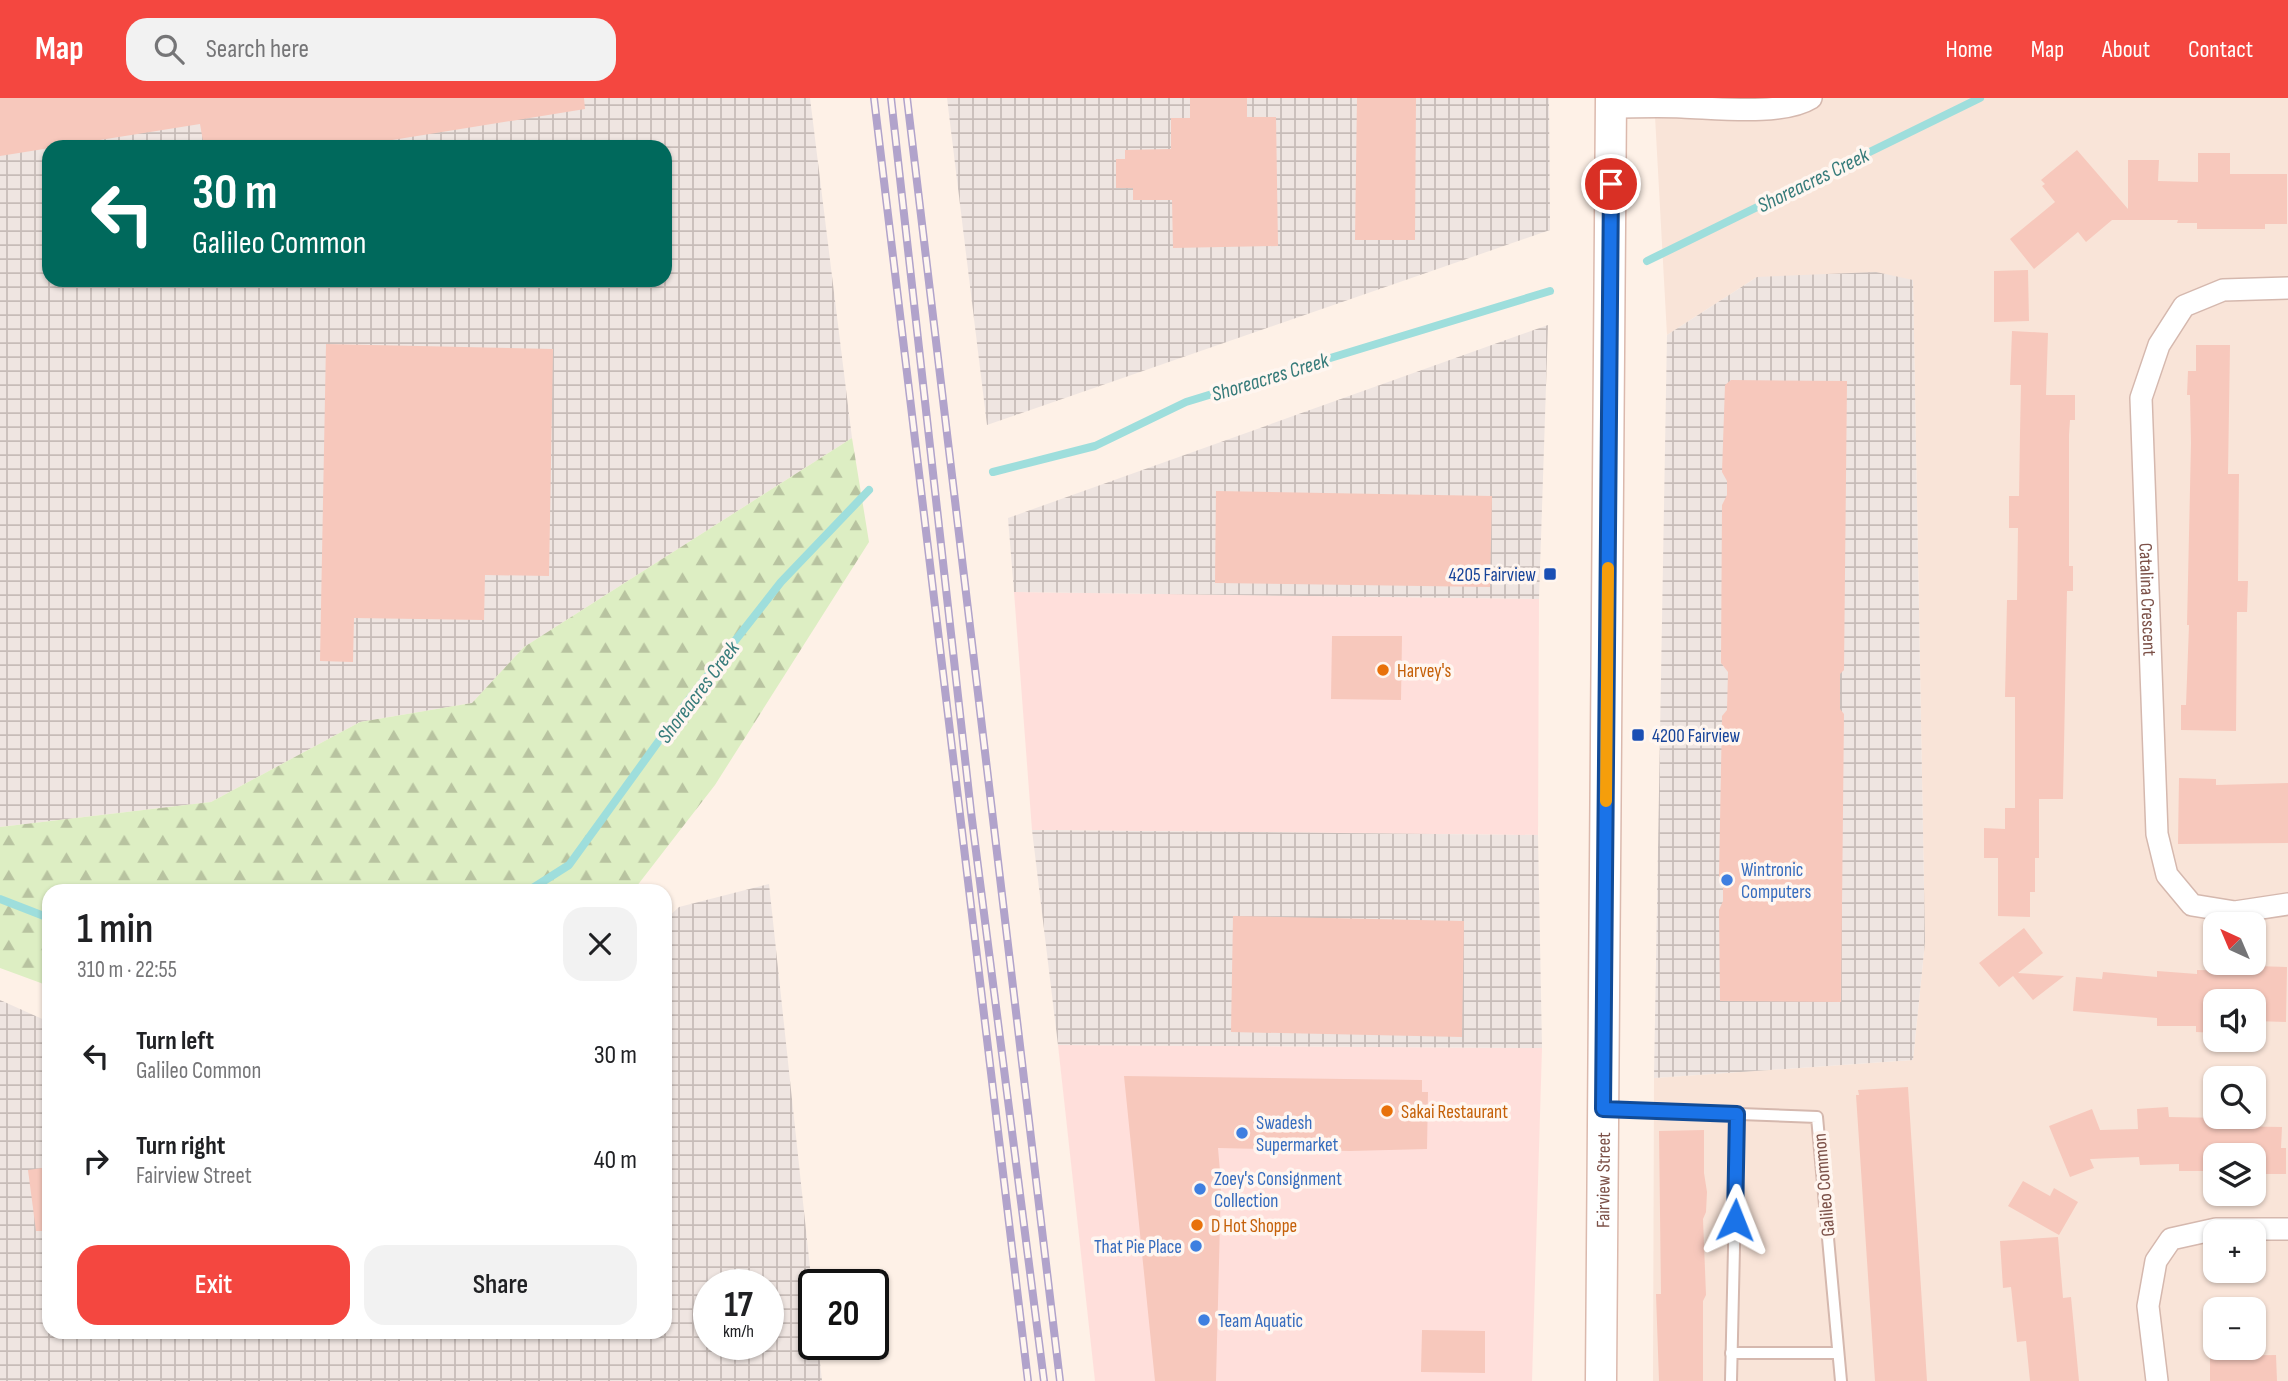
<!DOCTYPE html>
<html lang="en">
<head>
<meta charset="utf-8">
<style>
	:root { --surface:#fff; --page:#f2f2f2; --text:#202124; --muted:#757577; --accent:#f44740 }
	body { margin:0; font-family:"Sofia Sans Condensed",sans-serif; background:var(--page); color:var(--text); height:100vh; display:flex; flex-direction:column; font-size:26px; white-space:nowrap }
	* { box-sizing:border-box; margin:0 }
	p { font-size:23px; color:var(--muted) }
	.icon { flex:none; width:38px; height:38px; fill:none; stroke:currentColor; stroke-width:2; stroke-linecap:round; stroke-linejoin:round }
	.map { position:relative; flex:1; overflow:hidden }
	.sheet { position:absolute; left:42px; top:786px; width:630px; height:455px; display:flex; flex-direction:column; background:var(--surface); border-radius:21px; box-shadow:0 2px 5px #0004 }
	.sheet>* { flex:none }
	.hud { position:absolute; left:42px; top:42px; width:630px; height:147px; border-radius:21px; box-shadow:0 2px 5px #0004; background:#00695c; color:#fff; overflow:hidden }
	.needle { width:46px; rotate:316deg }
	.fabs { position:absolute; left:2203px; top:814px; display:grid; gap:14px }
	.fabs a { display:grid; place-items:center; width:63px; height:63px; border-radius:14px; background:var(--surface); box-shadow:0 2px 5px #0004; font-size:35px }
	.speed { position:absolute; left:693px; top:1171px; display:flex; gap:14px; font-size:35px; font-weight:700; text-align:center }
	.speed>* { display:grid; place-content:center; width:91px; height:91px; border-radius:50%; background:var(--surface); box-shadow:0 2px 5px #0004; line-height:1 }
	.speed small { font-size:18px; font-weight:400 }
	.speed .limit { border:4px solid #111; border-radius:10px; background:#fff; color:#111 }
	.pin { position:absolute; display:grid; place-items:center; width:60px; height:60px; color:#fff; margin:-30px; border:4px solid #fff; border-radius:50%; box-shadow:0 2px 7px #0007 }
	.me { position:absolute; width:77px; margin:-38px; rotate:2deg; stroke-linejoin:round; filter:drop-shadow(0 0 5px #0008) }
	.turn { display:flex; align-items:center; gap:24px; height:147px; padding:0 35px; font-size:32px }
	.turn .icon { width:91px; height:91px; stroke-width:2.5 }
	.turn b { display:block; font-size:49px; line-height:60px }
	.round { display:grid; place-items:center; flex:none; width:74px; height:74px; border-radius:21px; background:var(--page) }
	.head { display:flex; align-items:center; justify-content:space-between; height:119px; padding:0 35px }
	h1 { font-size:42px; font-weight:600; line-height:52px }
	.cta { display:flex; gap:14px; margin-top:auto; padding:14px 35px }
	.cta a { flex:1; height:80px; border-radius:21px; background:var(--accent); color:#fff; font-size:28px; font-weight:600; line-height:80px; text-align:center }
	.cta a+a { background:var(--page); color:var(--text) }
	ul { padding:0; list-style:none }
	li { display:flex; align-items:center; gap:21px; height:105px; padding:0 35px }
	li div { flex:1 }
	li b { display:block; font-size:26px }
	li em { font-style:normal }
	header { display:flex; align-items:center; gap:42px; box-sizing:border-box; height:98px; padding:0 35px; background:var(--accent); color:#fff }
	header strong { font-size:33px }
	nav { display:flex; gap:38px; margin-inline-start:auto; font-size:24px }
	.search { width:490px; height:63px; background:var(--page); display:flex; align-items:center; gap:18px; box-sizing:border-box; padding:0 24px; border-radius:21px; color:var(--muted); font-size:26px }
	.map>svg:first-child { display:block }
</style>
</head>
<body>
<header>
<strong>Map</strong>
<div class="search"><svg class="icon" aria-label="search" viewBox="0 0 24 24"><circle cx="10" cy="10" r="6"/><path d="M15 15l6 6"/></svg>Search here</div>
<nav><a>Home</a><a>Map</a><a>About</a><a>Contact</a></nav>
</header>
<div class="map">
<svg width="2288" height="1283" viewBox="0 0 2288 1283">
	<defs>
		<pattern id="industrial-grid" width="8" height="8" patternUnits="userSpaceOnUse" patternTransform="scale(1.75)"><rect width="8" height="8" fill="#efe5e1"/><path d="M0 4h8M4 0v8" fill="none" stroke="#c7bcb8"/></pattern>
		<pattern id="forest-firs" width="22" height="20" patternUnits="userSpaceOnUse" patternTransform="scale(1.75)"><rect width="22" height="20" fill="#ddeec3"/><path d="M5 1l3.5 6h-7zM16 11l3.5 6h-7z" fill="#b8c3a0"/></pattern>
	</defs>
	<rect width="100%" height="100%" fill="#fef1e7"/>
	<path fill="#f9e4d8" fill-rule="evenodd" d="M1654,0H2288V1283H1653L1654,980L1913,962L1925,844L1913,182L1757,179L1667,237ZM2216,826H2254V864H2216ZM2216,903H2254V942H2216ZM2216,980H2254V1018H2216ZM2216,1057H2254V1096H2216ZM2216,1134H2254V1172H2216ZM2216,1211H2254V1250H2216Z"/>
	<g fill="#ffdfdb">
		<path d="M1014,494L1539,501L1538,737L1032,732Z"/>
		<path d="M1058,947L1542,950L1532,1283H1095Z"/>
	</g>
	<g fill="url(#industrial-grid)" fill-rule="evenodd">
		<path d="M0,0H810L852,340L524,549L472,605L360,624L211,704L0,729ZM49,49H665V182H49Z"/>
		<path d="M947,0H1549L1550,132L987,327Z"/>
		<path d="M1876,174L1913,182L1925,844L1913,962L1654,980L1667,237L1757,179Z"/>
		<path d="M1548,227L1539,501L1014,494L1008,420Z"/>
		<path d="M1032,732L1538,737L1542,950L1058,947Z"/>
		<path d="M769,786L814,1207V1246H818L822,1283H0V902L49,924V1234H665V822L679,809ZM709,1186H768V1246H709Z"/>
	</g>
	<path fill="url(#forest-firs)" d="M852,340L869,444L715,687L633,793H49V888L0,870V729L211,704L360,624L472,605L524,549Z"/>
	<g fill="none" stroke-linecap="round" stroke-linejoin="round">
		<g stroke="#9ededc" stroke-width="8">
			<path d="M1647,163L1980,0"/>
			<path d="M993,374L1095,348L1186,304L1550,193"/>
			<path d="M528,793L569,767L687,604L781,484L869,392"/>
			<path d="M0,801L49,820"/>
		</g>
	</g>
	<g fill="#f7c8bc">
		<path d="M0,0H584L585,11L349,49H204L200,26L0,58Z"/>
		<path d="M1190,0H1247V19H1276L1278,148L1173,150L1172,102H1133V90H1116V61H1125V52L1171,51V20H1190Z"/>
		<path d="M1357,0H1416L1415,142H1355Z"/>
		<path d="M2077,52L2128,111V62H2159L2158,83L2198,84V55H2230V76H2287V126H2265V131H2197V125H2177L2178,122H2112L2086,144L2078,134L2034,171L2010,141L2055,104L2042,88L2045,86L2041,82Z"/>
		<path d="M2028,172L2029,223L1994,224V173Z"/>
		<path d="M2012,233L2048,235L2046,297H2075V322H2070L2069,337V468H2073V493H2067L2063,701H2039V760H2035V794H2030V819L1998,818V760H1984V730L2005,731V710H2015V599H2005L2007,502H2017L2018,430H2009V398H2019L2020,335L2021,287H2010Z"/>
		<path d="M326,246L553,251L549,478L485,477L484,522L354,520L353,564L320,563Z"/>
		<path d="M2196,247H2230L2228,376H2239L2238,483H2248L2247,514H2237L2236,633L2181,632V607H2186L2189,527H2187L2188,482L2191,345L2190,297H2187L2188,273H2196Z"/>
		<path d="M1731,282L1847,283L1844,572L1840,576V611L1844,616L1841,904L1720,903L1719,812L1723,803V788L1719,778L1722,618L1727,612L1728,574L1721,565L1722,407L1727,397V383L1722,374L1725,287Z"/>
		<path d="M1216,393L1492,398L1490,489L1215,485Z"/>
		<path d="M1332,538H1402L1401,602L1331,601Z"/>
		<path d="M2179,680L2216,681V687L2288,685V745L2178,746Z"/>
		<path d="M1233,818L1464,823L1462,939L1231,934Z"/>
		<path d="M2024,830L2043,855L2018,875L2064,878L2033,902L2013,878L1999,889L1979,865Z"/>
		<path d="M2256,868L2287,869L2286,924L2255,923V903H2216V935L2196,934V928H2157V920L2073,913L2076,879L2102,881L2103,874L2157,879V873L2197,876V872L2255,873Z"/>
		<path d="M1124,978L1422,982V994H1428L1427,1051L1350,1053L1218,1050L1221,1085L1216,1283H1155Z"/>
		<path d="M1908,989L1927,1283H1875L1856,997H1859L1858,992Z"/>
		<path d="M2168,1009L2169,1019L2225,1020V1028L2282,1029L2281,1050H2286V1076H2254V1057H2216V1067L2204,1066V1073H2179V1066L2140,1067L2139,1059L2090,1061L2094,1070L2070,1079L2049,1028L2092,1011L2100,1032L2138,1031L2137,1011Z"/>
		<path d="M1704,1032V1075L1707,1094L1706,1114L1703,1121L1706,1197L1703,1203V1283H1659L1656,1196H1661L1659,1033Z"/>
		<path d="M49,1069V1133H36L28,1072Z"/>
		<path d="M2023,1083L2050,1098L2054,1090L2078,1104L2059,1137L2008,1108Z"/>
		<path d="M2058,1139L2063,1200L2071,1199L2079,1283H2030L2026,1243L2017,1244L2011,1189L2003,1190L2000,1143Z"/>
		<path d="M1422,1232L1485,1233V1275L1421,1274Z"/>
		<path d="M2276,1257L2277,1283H2210V1258Z"/>
	</g>
	<g fill="none" stroke-linecap="round" stroke-linejoin="round">
		<g stroke="#d5b8ae" stroke-width="14">
			<g id="service">
				<path d="M1606,1011L1817,1019L1841,1283"/>
				<path d="M1731,1255H1838"/>
				<path d="M1731,1283L1737,1016"/>
			</g>
		</g>
		<g stroke="#d5b8ae" stroke-width="24">
			<g id="minor">
				<path d="M1611,9C1635,9 1659,8 1682,9C1716,10 1782,18 1811,0"/>
				<path id="s1" d="M2288,190L2223,192L2184,208L2159,247L2141,300L2157,736L2167,777L2192,807L2235,814L2288,806"/>
				<path d="M2157,1283L2148,1208L2156,1163L2171,1141L2216,1131H2288"/>
			</g>
		</g>
		<g stroke="#dbb9ad" stroke-width="33">
			<g id="secondary">
				<path id="s2" d="M1601,1283L1611,0"/>
			</g>
		</g>
		<use href="#service" stroke="#fff" stroke-width="10"/>
		<use href="#minor" stroke="#fff" stroke-width="21"/>
		<use href="#secondary" stroke="#fff" stroke-width="30"/>
		<g stroke="#b1a3cb" stroke-width="8">
			<g id="rail">
				<path d="M874,0L1028,1283"/>
				<path d="M891,0L971,714L1044,1283"/>
				<path d="M907,0L1060,1283"/>
			</g>
		</g>
		<use href="#rail" stroke="#fff6f0" stroke-width="5" stroke-dasharray="16" stroke-linecap="butt"/>
	</g>
	<g fill="none" stroke-linecap="round" stroke-linejoin="round">
		<g stroke="#114b97" stroke-width="18">
			<path id="route" d="M1611,86L1603,1011L1737,1016L1735,1122"/>
		</g>
		<use href="#route" stroke="#1a73e8" stroke-width="12"/>
		<path stroke="#f59e0b" stroke-width="12" d="M1606,703L1608,470"/>
	</g>
	<g fill="#1a4fb4" stroke="#fff6f0" stroke-width="2.5">
		<rect x="1543" y="469" width="14" height="14" rx="3.5"/>
		<rect x="1631" y="630" width="14" height="14" rx="3.5"/>
	</g>
	<g fill="#e8710a" stroke="#fff6f0" stroke-width="2.5">
		<circle cx="1383" cy="572" r="7"/>
		<circle cx="1387" cy="1013" r="7"/>
		<circle cx="1197" cy="1127" r="7"/>
	</g>
	<g fill="#3f7fe0" stroke="#fff6f0" stroke-width="2.5">
		<circle cx="1727" cy="782" r="7"/>
		<circle cx="1242" cy="1035" r="7"/>
		<circle cx="1200" cy="1091" r="7"/>
		<circle cx="1196" cy="1148" r="7"/>
		<circle cx="1204" cy="1222" r="7"/>
	</g>
	<g text-anchor="middle" stroke-width="7" stroke-linejoin="round" paint-order="stroke">
		<g font-size="19" fill="#164399" stroke="#fff6f0" text-anchor="end">
			<text x="1536" y="483">4205 Fairview</text>
			<text x="1652" y="644" text-anchor="start">4200 Fairview</text>
		</g>
		<g font-size="19" fill="#7c5148" stroke="#fff6f0">
			<text dy="7" stroke="none"><textPath href="#s1" startOffset="411">Catalina Crescent</textPath></text>
			<text dy="7" stroke="none"><textPath href="#s2" startOffset="201">Fairview Street</textPath></text>
			<text transform="translate(1823 1087) rotate(-95)" y="7">Galileo Common</text>
		</g>
		<g font-size="19" fill="#c56008" stroke="#fff6f0" text-anchor="start">
			<text x="1397" y="579">Harvey's</text>
			<text x="1401" y="1020">Sakai Restaurant</text>
			<text x="1211" y="1134">D Hot Shoppe</text>
		</g>
		<g font-size="19" fill="#366cbe" stroke="#fff6f0" text-anchor="start">
			<text x="1741" y="778">Wintronic<tspan x="1741" dy="22">Computers</tspan></text>
			<text x="1256" y="1031">Swadesh<tspan x="1256" dy="22">Supermarket</tspan></text>
			<text x="1214" y="1087">Zoey's Consignment<tspan x="1214" dy="22">Collection</tspan></text>
			<text x="1182" y="1155" text-anchor="end">That Pie Place</text>
			<text x="1218" y="1229">Team Aquatic</text>
		</g>
		<g font-size="21" font-style="italic" fill="#367b7a" stroke="#fff6f0">
			<text transform="translate(1813 82) rotate(-26)" y="7">Shoreacres Creek</text>
			<text transform="translate(1270 279) rotate(-17)" y="7">Shoreacres Creek</text>
			<text transform="translate(698 594) rotate(-53)" y="7">Shoreacres Creek</text>
		</g>
	</g>
</svg>
<div class="fabs">
<a><svg class="needle" viewBox="-14 -14 28 28"><path d="M0-13l5 13h-10z" fill="#e53935"/><path d="M0 13l5-13h-10z" fill="#757577"/></svg></a>
<a><svg class="icon" aria-label="sound" viewBox="0 0 24 24"><path d="M4 9h4l5-4v14l-5-4H4zM17 9q2 3 0 6"/></svg></a>
<a><svg class="icon" aria-label="search" viewBox="0 0 24 24"><circle cx="10" cy="10" r="6"/><path d="M15 15l6 6"/></svg></a>
<a><svg class="icon" aria-label="layers" viewBox="0 0 24 24"><path d="M12 4l9 5-9 5-9-5zM3 14l9 5 9-5"/></svg></a>
<a>+</a>
<a>−</a>
</div>
<div class="speed"><div>17<small>km/h</small></div><div class="limit">20</div></div>
<div class="pin" style="left:1611px;top:86px;background:#d93025"><svg class="icon" aria-label="arrive" viewBox="0 0 24 24"><path d="M6 21V4h12l-3 4 3 4H6"/></svg></div>
<svg class="me" style="left:1735px;top:1122px" viewBox="-20 -20 40 40"><path d="M0-17L14 15 0 8-14 15z" fill="#1a73e8" stroke="#fff" stroke-width="4"/></svg>
<div class="hud">
<div class="turn"><svg class="icon" aria-label="left" viewBox="0 0 24 24"><path d="M17 20v-9H6M10 6l-5 5 5 5"/></svg><div><b>30 m</b>Galileo Common</div></div>
</div>
<section class="sheet">
<div class="head"><div><h1>1 min</h1><p>310 m · 22:55</p></div><a class="round"><svg class="icon" aria-label="close" viewBox="0 0 24 24"><path d="M6 6l12 12M18 6L6 18"/></svg></a></div>
<ul>
<li><svg class="icon" aria-label="left" viewBox="0 0 24 24"><path d="M17 20v-9H6M10 6l-5 5 5 5"/></svg><div><b>Turn left</b><p>Galileo Common</p></div><em>30 m</em></li>
<li><svg class="icon" aria-label="right" viewBox="0 0 24 24"><path d="M7 20v-9h11M14 6l5 5-5 5"/></svg><div><b>Turn right</b><p>Fairview Street</p></div><em>40 m</em></li>
</ul>
<div class="cta"><a>Exit</a><a>Share</a></div>
</section>
</div>
</body>
</html>
